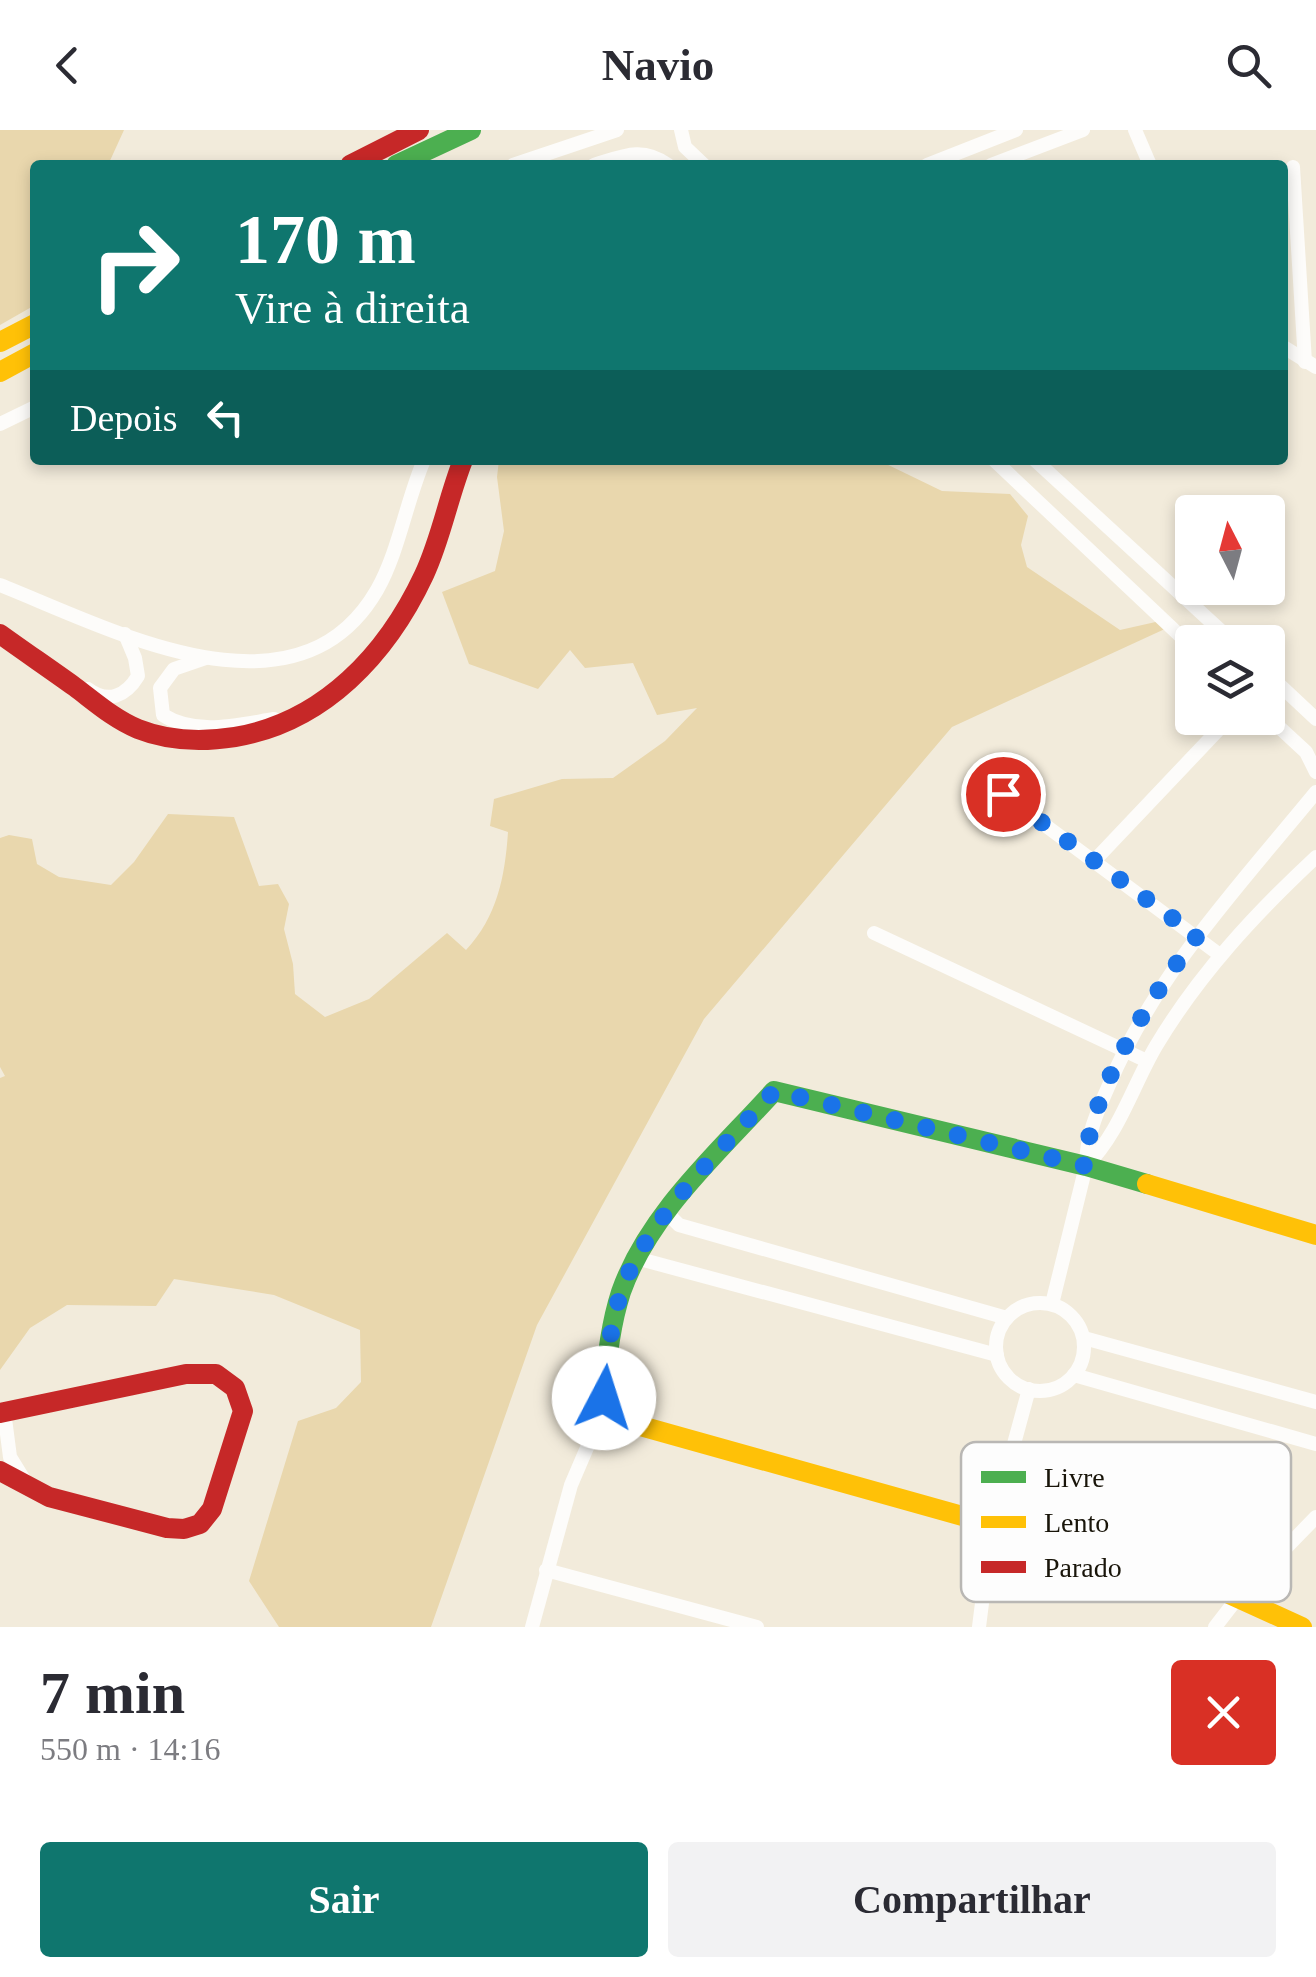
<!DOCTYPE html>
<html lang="pt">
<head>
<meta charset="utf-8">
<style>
	:root { --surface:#fff; --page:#f2f2f3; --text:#2b2b33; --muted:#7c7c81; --accent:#0f766e }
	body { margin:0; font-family:"Times New Roman",serif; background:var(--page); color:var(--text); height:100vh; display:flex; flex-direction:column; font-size:38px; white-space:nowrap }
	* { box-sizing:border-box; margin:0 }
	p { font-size:32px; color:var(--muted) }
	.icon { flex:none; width:55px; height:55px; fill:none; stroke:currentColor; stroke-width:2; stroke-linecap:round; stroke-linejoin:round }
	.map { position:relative; height:1497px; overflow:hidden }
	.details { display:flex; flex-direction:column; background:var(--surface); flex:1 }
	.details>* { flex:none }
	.banner { position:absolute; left:30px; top:30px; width:1258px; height:305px; border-radius:10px; box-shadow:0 5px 15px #0003; background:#0f766e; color:#fff; overflow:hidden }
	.needle { width:65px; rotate:354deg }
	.fabs { position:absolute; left:1175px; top:365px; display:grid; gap:20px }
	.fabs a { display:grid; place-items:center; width:110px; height:110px; border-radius:10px; background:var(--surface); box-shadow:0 5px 15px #0003; font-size:50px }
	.pin { position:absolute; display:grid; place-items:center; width:85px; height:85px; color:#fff; margin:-42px; border:5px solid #fff; border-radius:50%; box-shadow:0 2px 10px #0007 }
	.me { position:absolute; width:110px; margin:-55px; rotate:5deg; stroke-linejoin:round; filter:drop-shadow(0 0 8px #0008) }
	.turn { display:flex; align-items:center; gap:35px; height:210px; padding:0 40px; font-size:45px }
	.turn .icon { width:130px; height:130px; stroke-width:2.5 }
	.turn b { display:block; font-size:70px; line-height:85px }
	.then { display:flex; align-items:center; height:95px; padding:0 40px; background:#0003; gap:20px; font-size:38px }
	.round { display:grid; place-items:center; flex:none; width:105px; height:105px; border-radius:10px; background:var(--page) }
	.head { display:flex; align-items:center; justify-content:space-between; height:170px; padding:0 40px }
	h1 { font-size:60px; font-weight:600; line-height:75px }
	.cta { display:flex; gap:20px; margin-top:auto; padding:20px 40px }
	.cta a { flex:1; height:115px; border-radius:10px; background:var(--accent); color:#fff; font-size:40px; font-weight:600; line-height:115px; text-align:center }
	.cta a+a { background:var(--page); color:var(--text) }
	header { display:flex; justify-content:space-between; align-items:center; height:130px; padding:0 40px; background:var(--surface); font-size:45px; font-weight:600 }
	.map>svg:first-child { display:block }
</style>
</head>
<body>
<header><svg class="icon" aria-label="back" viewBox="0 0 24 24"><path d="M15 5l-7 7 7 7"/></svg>Navio<svg class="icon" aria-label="search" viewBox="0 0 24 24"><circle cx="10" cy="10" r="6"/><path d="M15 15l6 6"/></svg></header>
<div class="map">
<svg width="1316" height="1497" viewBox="0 0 1316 1497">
	<rect width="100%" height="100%" fill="#f2ebdb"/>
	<g fill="#e9d7ad">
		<path d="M0,0H124L108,35H35V175L0,195Z"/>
		<path d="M499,330H878L942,361L1010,364L1028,386L1021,415L1027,437L1120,500L1160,491L1167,498L952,597L704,889L537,1195L431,1497H279L249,1451L298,1291L336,1278L361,1252L360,1200L274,1165L174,1149L156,1176L67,1175L30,1198L0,1240V948L5,946L0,937V708L9,705L32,709L37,734L59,747L111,755L134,732L168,684L234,687L259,756L278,754L289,774L284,799L293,834L295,864L325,887L369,869L447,803L466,820C497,787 505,747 508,702L490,696L494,669L562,649L613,648L665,611L697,578L657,585L633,533L585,538L570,520L538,559L469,534L442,462L495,441L504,401L497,347Z"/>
	</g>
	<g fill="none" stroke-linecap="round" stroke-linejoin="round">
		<g stroke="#fdfcfa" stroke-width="14">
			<path d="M681,0L685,17L704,35"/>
			<path d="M1135,0L1150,35"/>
			<path d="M513,35L617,0"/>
			<path d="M594,35C623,26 642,16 668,35"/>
			<path d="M927,35L1016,0"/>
			<path d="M991,35L1083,0"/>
			<path d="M1293,37L1305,232"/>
			<path d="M1282,216L1316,237"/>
			<path d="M0,294L35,277"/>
			<path d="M994,330L1192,517"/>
			<path d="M1035,330L1233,512"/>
			<path d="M0,455C109,498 296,600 377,460C399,421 406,372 424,330"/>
			<path d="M206,528L174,539L160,558L163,585C196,606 237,595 274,589"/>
			<path d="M1268,544L1316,589"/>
			<path d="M88,559C108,574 126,566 138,546L135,528L125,504"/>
			<path d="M1268,587L1306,622L1316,642"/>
			<path d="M1003,664L1220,825"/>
			<path d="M1094,731L1222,596"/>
			<path d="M874,803L1147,931"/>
			<path d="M1086,1036C1119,1004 1133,955 1156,916C1199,844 1255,784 1316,727"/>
			<path d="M667,1083L679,1095L1007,1188"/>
			<path d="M636,1128L997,1225"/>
			<circle cx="1040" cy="1217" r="44"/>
			<path d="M1052,1174L1086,1036C1086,1007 1097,982 1109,955C1156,843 1240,755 1316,662"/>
			<path d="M1084,1208L1316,1272"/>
			<path d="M1074,1245L1316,1314"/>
			<circle cx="608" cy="1290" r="23"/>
			<path d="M4,1281L10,1327L26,1353"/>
			<path d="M546,1440L757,1497"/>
			<path d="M532,1497L571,1355L592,1306"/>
			<path d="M979,1497L992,1394L1029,1259"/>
			<path d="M1215,1497L1239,1466L1316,1387"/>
		</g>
		<g stroke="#4caf50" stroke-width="20">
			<path d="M396,35L471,0"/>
			<path d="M604,1268C606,1232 610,1196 621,1162C649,1083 719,1022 774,961L1086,1036L1147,1054"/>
		</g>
		<g stroke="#ffc107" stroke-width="20">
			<path d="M0,212L35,194"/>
			<path d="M0,242L35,223"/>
			<path d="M1147,1054L1316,1105"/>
			<path d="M630,1293L1209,1455L1302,1497"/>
		</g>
		<g stroke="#c62828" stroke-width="20">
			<path d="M350,35L419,0"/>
			<path d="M0,504C25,522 50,539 75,557C95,572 114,589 138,599C168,611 203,612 235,607C324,592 387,524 424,445C441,409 448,368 463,330"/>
			<path d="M0,1283L186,1244H216L235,1258L243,1281L212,1379L200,1394L184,1399L167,1398L49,1367L0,1341"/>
		</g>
	</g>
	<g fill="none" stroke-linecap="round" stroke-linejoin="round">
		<path stroke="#1a73e8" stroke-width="18" stroke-dasharray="0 32.4" d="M604,1268C607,1220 613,1168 637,1127C672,1065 727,1014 774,961L1086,1036C1086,965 1155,861 1197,806L1003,664"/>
	</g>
	<rect x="961" y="1312" width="330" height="160" rx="15" fill="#fdfdfd" stroke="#b9b7b4" stroke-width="2.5"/>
	<rect x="981" y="1341" width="45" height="12" fill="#4caf50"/>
	<rect x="981" y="1386" width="45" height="12" fill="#ffc107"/>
	<rect x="981" y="1431" width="45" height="12" fill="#c62828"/>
	<g font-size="28" fill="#19150a">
		<text x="1044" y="1357">Livre</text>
		<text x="1044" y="1402">Lento</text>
		<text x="1044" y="1447">Parado</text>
	</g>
</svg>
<div class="fabs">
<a><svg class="needle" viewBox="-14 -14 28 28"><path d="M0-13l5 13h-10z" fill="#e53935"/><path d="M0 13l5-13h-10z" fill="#7c7c81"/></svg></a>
<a><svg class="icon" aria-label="layers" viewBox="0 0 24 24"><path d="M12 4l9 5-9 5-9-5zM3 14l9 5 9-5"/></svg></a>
</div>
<div class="pin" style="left:1003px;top:664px;background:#d93025"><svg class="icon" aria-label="arrive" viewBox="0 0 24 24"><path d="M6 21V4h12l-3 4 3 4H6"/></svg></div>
<svg class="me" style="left:604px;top:1268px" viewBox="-20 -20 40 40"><circle r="19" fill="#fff"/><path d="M0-13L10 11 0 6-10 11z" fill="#1a73e8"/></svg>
<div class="banner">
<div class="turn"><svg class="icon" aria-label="right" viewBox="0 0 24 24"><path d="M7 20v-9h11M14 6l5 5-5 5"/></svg><div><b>170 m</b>Vire à direita</div></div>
<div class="then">Depois<svg class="icon" aria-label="left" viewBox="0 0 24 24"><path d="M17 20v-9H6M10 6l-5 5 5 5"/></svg></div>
</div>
</div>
<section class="details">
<div class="head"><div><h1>7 min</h1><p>550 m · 14:16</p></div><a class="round" style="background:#d93025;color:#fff"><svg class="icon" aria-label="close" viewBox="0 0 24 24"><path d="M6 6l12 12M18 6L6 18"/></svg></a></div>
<div class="cta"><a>Sair</a><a>Compartilhar</a></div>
</section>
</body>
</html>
